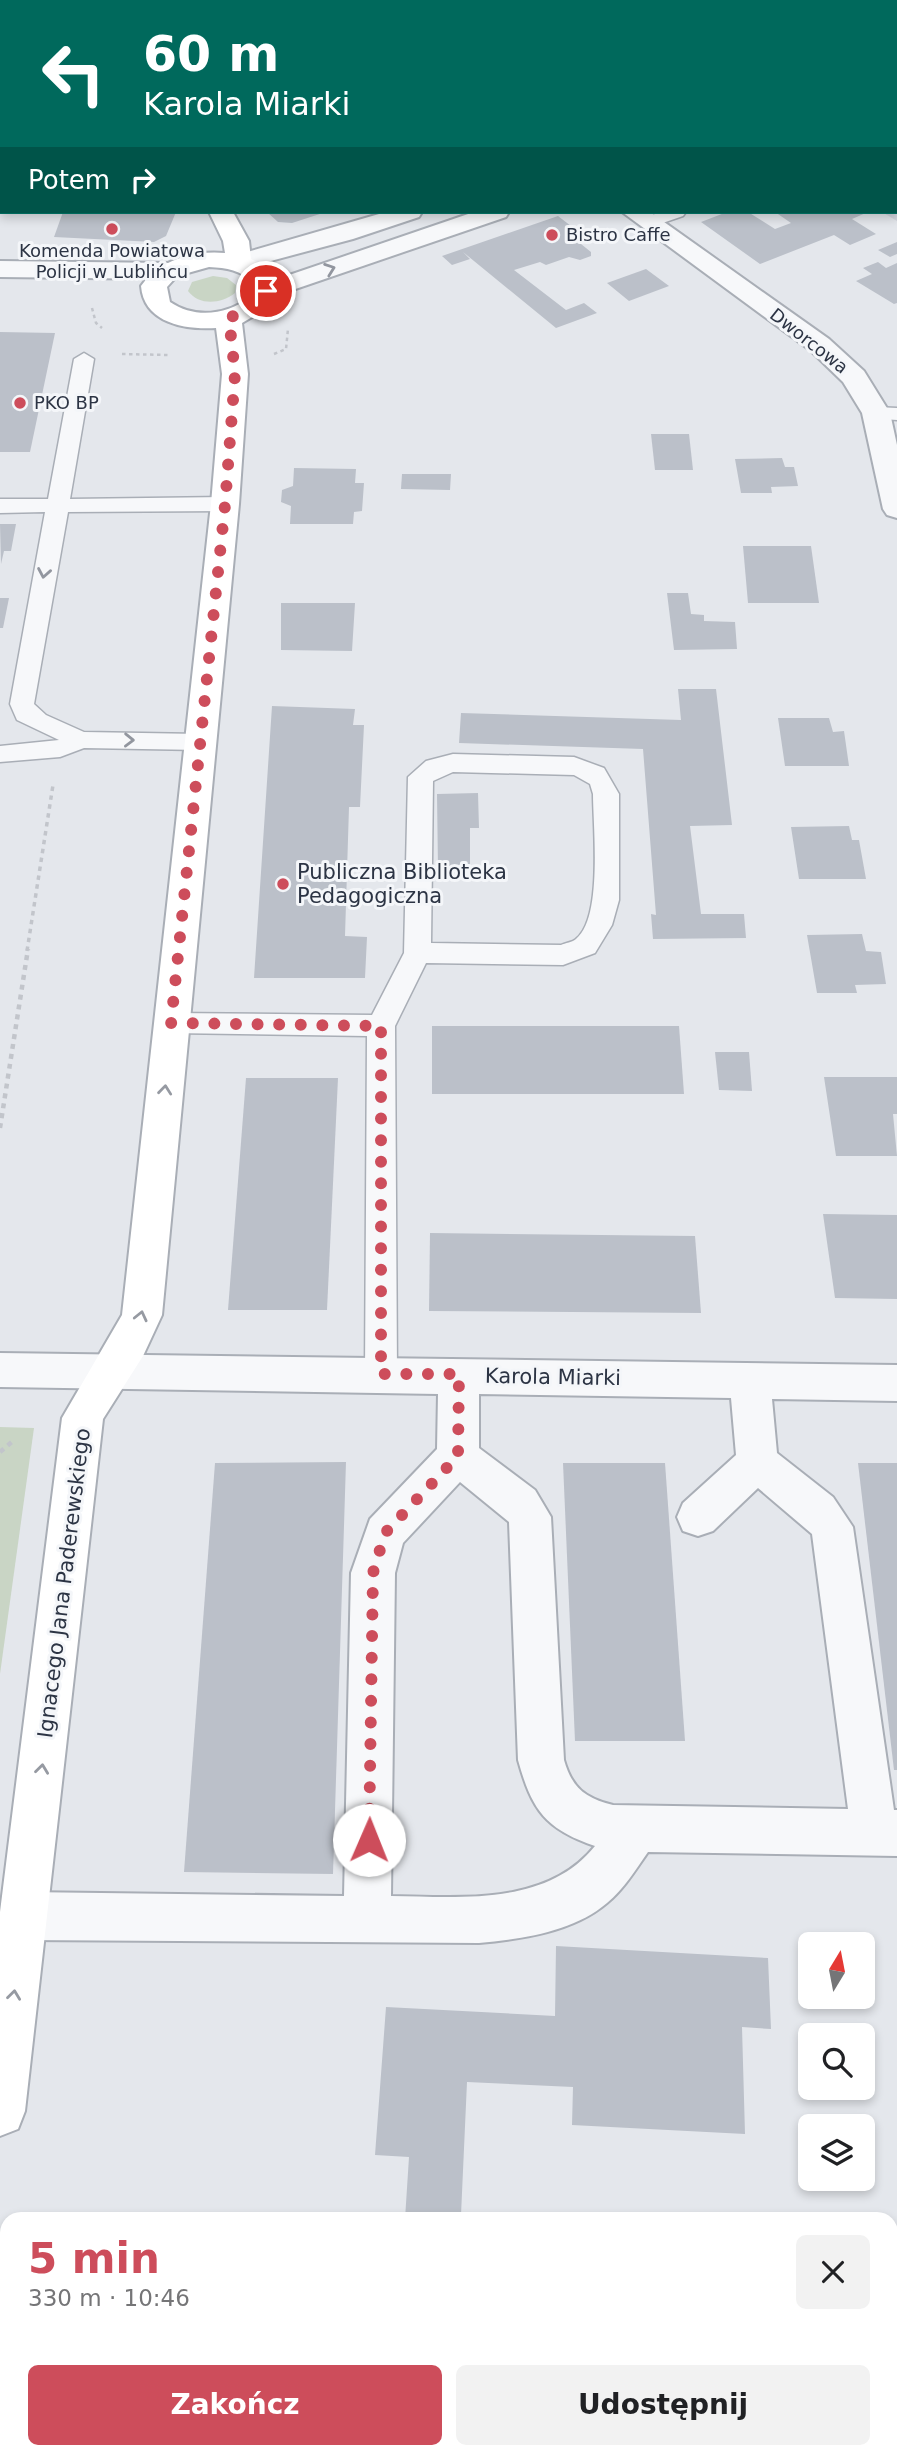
<!DOCTYPE html>
<html lang="pl">
<head>
<meta charset="utf-8">
<style>
	:root { --surface:#fff; --page:#f2f2f2; --text:#202124; --muted:#757577; --accent:#cd4d5b }
	body { margin:0; font-family:"DejaVu Sans",sans-serif; background:var(--page); color:var(--text); height:100vh; display:flex; flex-direction:column; font-size:26px; white-space:nowrap }
	* { box-sizing:border-box; margin:0 }
	p { font-size:23px; color:var(--muted) }
	.icon { flex:none; width:38px; height:38px; fill:none; stroke:currentColor; stroke-width:2; stroke-linecap:round; stroke-linejoin:round }
	.map { position:relative; flex:1; overflow:hidden }
	.sheet { position:absolute; left:0px; top:2212px; width:898px; height:247px; display:flex; flex-direction:column; background:var(--surface); border-radius:21px 21px 0 0; box-shadow:0 4px 10px #0003 }
	.sheet>* { flex:none }
	.guide { position:absolute; left:0px; top:0px; width:898px; height:214px; box-shadow:0 4px 10px #0003; background:#00695c; color:#fff; overflow:hidden }
	.needle { width:46px; rotate:10deg }
	.tools { position:absolute; left:798px; top:1932px; display:grid; gap:14px }
	.tools a { display:grid; place-items:center; width:77px; height:77px; border-radius:10px; background:var(--surface); box-shadow:0 4px 10px #0003; font-size:35px }
	.pin { position:absolute; display:grid; place-items:center; width:60px; height:60px; color:#fff; margin:-30px; border:4px solid #fff; border-radius:50%; box-shadow:0 2px 7px #0007 }
	.me { position:absolute; width:77px; margin:-38px; rotate:1deg; stroke-linejoin:round; filter:drop-shadow(0 0 5px #0008) }
	.turn { display:flex; align-items:center; gap:24px; height:147px; padding:0 28px; font-size:32px }
	.turn .icon { width:91px; height:91px; stroke-width:2.5 }
	.turn b { display:block; font-size:49px; line-height:60px }
	.then { display:flex; align-items:center; height:66px; padding:0 28px; background:#0003; gap:14px; font-size:26px }
	.round { display:grid; place-items:center; flex:none; width:74px; height:74px; border-radius:10px; background:var(--page) }
	.headline { display:flex; align-items:center; justify-content:space-between; height:119px; padding:0 28px }
	h1 { font-size:42px; font-weight:700; line-height:52px; color:var(--accent) }
	.cta { display:flex; gap:14px; margin-top:auto; padding:14px 28px }
	.cta a { flex:1; height:80px; border-radius:10px; background:var(--accent); color:#fff; font-size:28px; font-weight:700; line-height:80px; text-align:center }
	.cta a+a { background:var(--page); color:var(--text) }
	.map>svg:first-child { display:block }
</style>
</head>
<body>
<div class="map">
<svg width="897" height="2458" viewBox="0 0 897 2458">
	<rect width="100%" height="100%" fill="#e4e7ec"/>
	<path fill="#d2d6de" d="M545,0H897V221L882,212H896V2Z"/>
	<g fill="#c9d5c5">
		<path d="M213,276L227,278L236,285L235,293C221,304 199,306 188,291L192,282Z"/>
		<path d="M0,1427L34,1428L0,1674Z"/>
	</g>
	<g fill="#bbc0c9">
		<path d="M63,212H176L166,236L154,242L54,237Z"/>
		<path d="M267,212H326L292,223L278,222Z"/>
		<path d="M727,212H748L775,229L791,223L775,212H868L852,219L876,234L850,245L834,235L760,264L701,222Z"/>
		<path d="M558,216L584,236L576,240L591,252V256L580,260L569,257L546,265L540,262L514,270L566,310L584,303L597,313L556,328L463,252L470,259L452,265L442,256Z"/>
		<path d="M897,242V254L890,257L878,250Z"/>
		<path d="M878,262L886,268L897,263V303L894,304L856,281L872,274L863,268Z"/>
		<path d="M646,269L669,286L629,301L607,283Z"/>
		<path d="M0,332L55,333L30,452H0Z"/>
		<path d="M651,434H689L693,470H655Z"/>
		<path d="M782,458L785,467H794L798,486L771,487L772,493H741L735,459Z"/>
		<path d="M294,468L356,469L355,483H364L362,511L354,512L353,524H290L291,506L281,502L282,490L293,486Z"/>
		<path d="M402,474H451L450,490L401,489Z"/>
		<path d="M0,524H16L11,551H4L1,564Z"/>
		<path d="M743,546H811L819,603H748Z"/>
		<path d="M667,593H688L691,614L704,615V621L735,622L737,649L674,650Z"/>
		<path d="M0,598H9L3,628H0Z"/>
		<path d="M281,603H355L352,651L281,650Z"/>
		<path d="M678,689H716L732,825L690,826L701,914H744L746,938L653,939L651,914L656,915L643,749L459,743L461,713L681,720Z"/>
		<path d="M272,706L355,709L353,725H364L360,807H349L345,936L367,937L365,978H254Z"/>
		<path d="M778,718H829L833,732L844,731L849,766H785Z"/>
		<path d="M478,793L479,828H470V869H438L437,794Z"/>
		<path d="M849,826L852,840H859L866,879H799L791,827Z"/>
		<path d="M862,934L866,951L881,952L886,984L855,985L857,993H817L807,935Z"/>
		<path d="M432,1026H679L684,1094H432Z"/>
		<path d="M715,1052H749L752,1091L719,1090Z"/>
		<path d="M824,1077H897V1114H893L897,1156H836Z"/>
		<path d="M246,1078H338L327,1310H228Z"/>
		<path d="M823,1214L897,1215V1299L835,1298Z"/>
		<path d="M430,1233L695,1236L701,1313L429,1311Z"/>
		<path d="M346,1462L333,1874L184,1872L215,1463Z"/>
		<path d="M563,1463H665L685,1741H575Z"/>
		<path d="M858,1463H897V1770H894Z"/>
		<path d="M556,1946L768,1958L771,2029L742,2027L745,2134L572,2125L573,2087L467,2082L461,2215L488,2219H405L409,2157L375,2155L386,2007L555,2016Z"/>
		<path d="M891,2284H897V2458H879L878,2452H891Z"/>
		<path d="M183,2452H344V2458H187Z"/>
	</g>
	<g fill="none" stroke-linecap="round" stroke-linejoin="round">
		<g stroke="#a9aeb6" stroke-width="3">
			<g id="lane">
				<path d="M376,0H394L395,2H377Z"/>
				<path d="M659,212H686L683,216L648,228L638,222Z"/>
				<path d="M84,353L94,359L70,499L225,497L236,504L225,511L68,512L34,704L46,715L84,732L200,734L209,736L212,742L209,748L200,750L84,748L60,757L0,762V746L59,740L17,720L10,704L45,512L0,513V499H48L74,359Z"/>
				<path d="M876,407L897,408V420L868,418L865,413Z"/>
				<path d="M453,754L574,757L604,768L619,794V900L612,925L595,953L563,965L426,963L395,1026L397,1374L392,1384L381,1387L370,1384L365,1374L367,1036L171,1033L161,1030L157,1023L161,1016L171,1013L372,1015L404,953L408,777L426,761ZM453,772L574,775L590,784L593,794C593,826 603,918 576,939C573,942 565,943 561,945L431,943L433,781Z"/>
			</g>
		</g>
		<g stroke="#a9aeb6" stroke-width="4">
			<g id="street">
				<path d="M386,212H422L419,217L353,239L248,267H230L226,262L230,257Z"/>
				<path d="M474,212H509L506,217L275,296H257L253,291L257,286Z"/>
				<path d="M622,212H650L829,339L864,371L890,413L897,445V518L887,515L883,509L862,413L843,382L811,351Z"/>
				<path d="M0,261L168,263L177,266L181,271L177,276L168,279L0,277Z"/>
				<path d="M0,1353L897,1365V1401L772,1399L777,1453L833,1497L853,1527L894,1810H897V1856L648,1852C636,1869 624,1889 607,1903C573,1932 522,1939 479,1943L24,1940L7,1933L0,1916L7,1899L24,1892L344,1896L351,1573L370,1519L437,1449L438,1394L0,1387ZM479,1394L731,1398L736,1455L683,1503L677,1517L683,1531L698,1536L713,1531L758,1488L812,1534L848,1809L613,1805C585,1798 572,1788 564,1760L551,1517L535,1490L479,1448ZM460,1482L509,1522L518,1760C532,1810 545,1829 595,1846C547,1906 461,1897 391,1896L395,1573L403,1543Z"/>
			</g>
		</g>
		<g stroke="#a9aeb6" stroke-width="4">
			<g id="secondary">
				<path d="M232,0H254L231,2Z"/>
				<path d="M209,212H233L249,241L251,259L264,265L279,283L271,306L242,323L248,374L239,504L162,1315L143,1356L103,1419L25,2111L18,2129L0,2136V1912L62,1418L122,1315L211,504L222,374L216,328C185,330 144,323 141,286C159,260 194,250 225,253L223,241ZM209,267C227,268 241,270 253,283L250,297C227,315 195,319 170,302L167,287L177,276Z"/>
			</g>
		</g>
		<g stroke="#c2c5cb" stroke-width="2.5" stroke-dasharray="3.5 3.5" stroke-linecap="butt">
			<path d="M429,0L432,2"/>
			<path d="M92,308L96,323L102,328"/>
			<path d="M122,354L168,355"/>
			<path d="M274,354L286,349L288,329"/>
		</g>
		<path stroke="#c2c5cb" stroke-width="3.5" stroke-dasharray="4.5 4.5" stroke-linecap="butt" d="M27,951L53,785"/>
		<g stroke="#c2c5cb" stroke-width="4.5" stroke-dasharray="5 5" stroke-linecap="butt">
			<path d="M0,1128L28,949"/>
			<path d="M0,1452L13,1441"/>
		</g>
		<use href="#lane" fill="#f7f8fa" fill-rule="evenodd"/>
		<use href="#street" fill="#f7f8fa" fill-rule="evenodd"/>
		<use href="#secondary" fill="#fff" fill-rule="evenodd"/>
		<g stroke="#7e8695" stroke-width="3.5" stroke-dasharray="2.5 4.5" stroke-linecap="butt">
			<path d="M567,0L569,2"/>
			<path d="M627,0L630,2"/>
			<path d="M652,0L655,2"/>
			<path d="M703,0L706,2"/>
			<path d="M808,0L811,2"/>
			<path d="M860,0L863,2"/>
		</g>
	</g>
	<defs><path id="oneway-chevron" d="M-2-3.5L2.5 0L-2 3.5" fill="none" stroke-width="1.6" stroke-linecap="round" stroke-linejoin="round" transform="scale(1.75)"/></defs>
	<g stroke="#92969f">
		<use href="#oneway-chevron" transform="translate(330 269) rotate(-20)"/>
		<use href="#oneway-chevron" transform="translate(44 573) rotate(100)"/>
		<use href="#oneway-chevron" transform="translate(129 740) rotate(1)"/>
	</g>
	<g stroke="#969aa2">
		<use href="#oneway-chevron" transform="translate(165 1090) rotate(-84)"/>
		<use href="#oneway-chevron" transform="translate(141 1316) rotate(-77)"/>
		<use href="#oneway-chevron" transform="translate(42 1769) rotate(-83)"/>
		<use href="#oneway-chevron" transform="translate(14 1995) rotate(-83)"/>
	</g>
	<g fill="none" stroke-linecap="round" stroke-linejoin="round">
		<path stroke="#cd4d5b" stroke-width="12" stroke-dasharray="0 21.6" d="M266,291L254,307L229,318L235,374L225,505L171,1023L381,1026V1374H459L458,1456L385,1533L373,1573L369,1840"/>
	</g>
	<g fill="#cd4d5b" stroke="#f4f6f9" stroke-width="2.5">
		<circle cx="112" cy="229" r="7"/>
		<circle cx="552" cy="235" r="7"/>
		<circle cx="20" cy="403" r="7"/>
		<circle cx="283" cy="884" r="7"/>
	</g>
	<g text-anchor="middle" stroke-width="6" stroke-linejoin="round" paint-order="stroke">
		<g font-size="18" fill="#2c3444" stroke="#f4f6f9" text-anchor="start">
			<text x="566" y="241">Bistro Caffe</text>
			<text x="112" y="257" text-anchor="middle">Komenda Powiatowa<tspan x="112" dy="21">Policji w Lublińcu</tspan></text>
			<text x="34" y="409">PKO BP</text>
		</g>
		<g font-size="18" fill="#2c3444" stroke="#f4f6f9">
			<text transform="translate(809 341) rotate(38)" y="6">Dworcowa</text>
		</g>
		<g font-size="21" fill="#2c3444" stroke="#f4f6f9" text-anchor="start">
			<text x="297" y="879">Publiczna Biblioteka<tspan x="297" dy="24">Pedagogiczna</tspan></text>
		</g>
		<g font-size="21" fill="#2c3444" stroke="#f4f6f9">
			<text transform="translate(553 1377) rotate(1)" y="7">Karola Miarki</text>
			<text transform="translate(64 1583) rotate(-83)" y="7">Ignacego Jana Paderewskiego</text>
		</g>
	</g>
</svg>
<div class="tools">
<a><svg class="needle" viewBox="-14 -14 28 28"><path d="M0-13l5 13h-10z" fill="#e53935"/><path d="M0 13l5-13h-10z" fill="#757577"/></svg></a>
<a><svg class="icon" aria-label="search" viewBox="0 0 24 24"><circle cx="10" cy="10" r="6"/><path d="M15 15l6 6"/></svg></a>
<a><svg class="icon" aria-label="layers" viewBox="0 0 24 24"><path d="M12 4l9 5-9 5-9-5zM3 14l9 5 9-5"/></svg></a>
</div>
<div class="pin" style="left:266px;top:291px;background:#d93025"><svg class="icon" aria-label="arrive" viewBox="0 0 24 24"><path d="M6 21V4h12l-3 4 3 4H6"/></svg></div>
<svg class="me" style="left:369px;top:1840px" viewBox="-20 -20 40 40"><circle r="19" fill="#fff"/><path d="M0-13L10 11 0 6-10 11z" fill="#cd4d5b"/></svg>
<div class="guide">
<div class="turn"><svg class="icon" aria-label="left" viewBox="0 0 24 24"><path d="M17 20v-9H6M10 6l-5 5 5 5"/></svg><div><b>60 m</b>Karola Miarki</div></div>
<div class="then">Potem<svg class="icon" aria-label="right" viewBox="0 0 24 24"><path d="M7 20v-9h11M14 6l5 5-5 5"/></svg></div>
</div>
<section class="sheet">
<div class="headline"><div><h1>5 min</h1><p>330 m · 10:46</p></div><a class="round"><svg class="icon" aria-label="close" viewBox="0 0 24 24"><path d="M6 6l12 12M18 6L6 18"/></svg></a></div>
<div class="cta"><a>Zakończ</a><a>Udostępnij</a></div>
</section>
</div>
</body>
</html>
